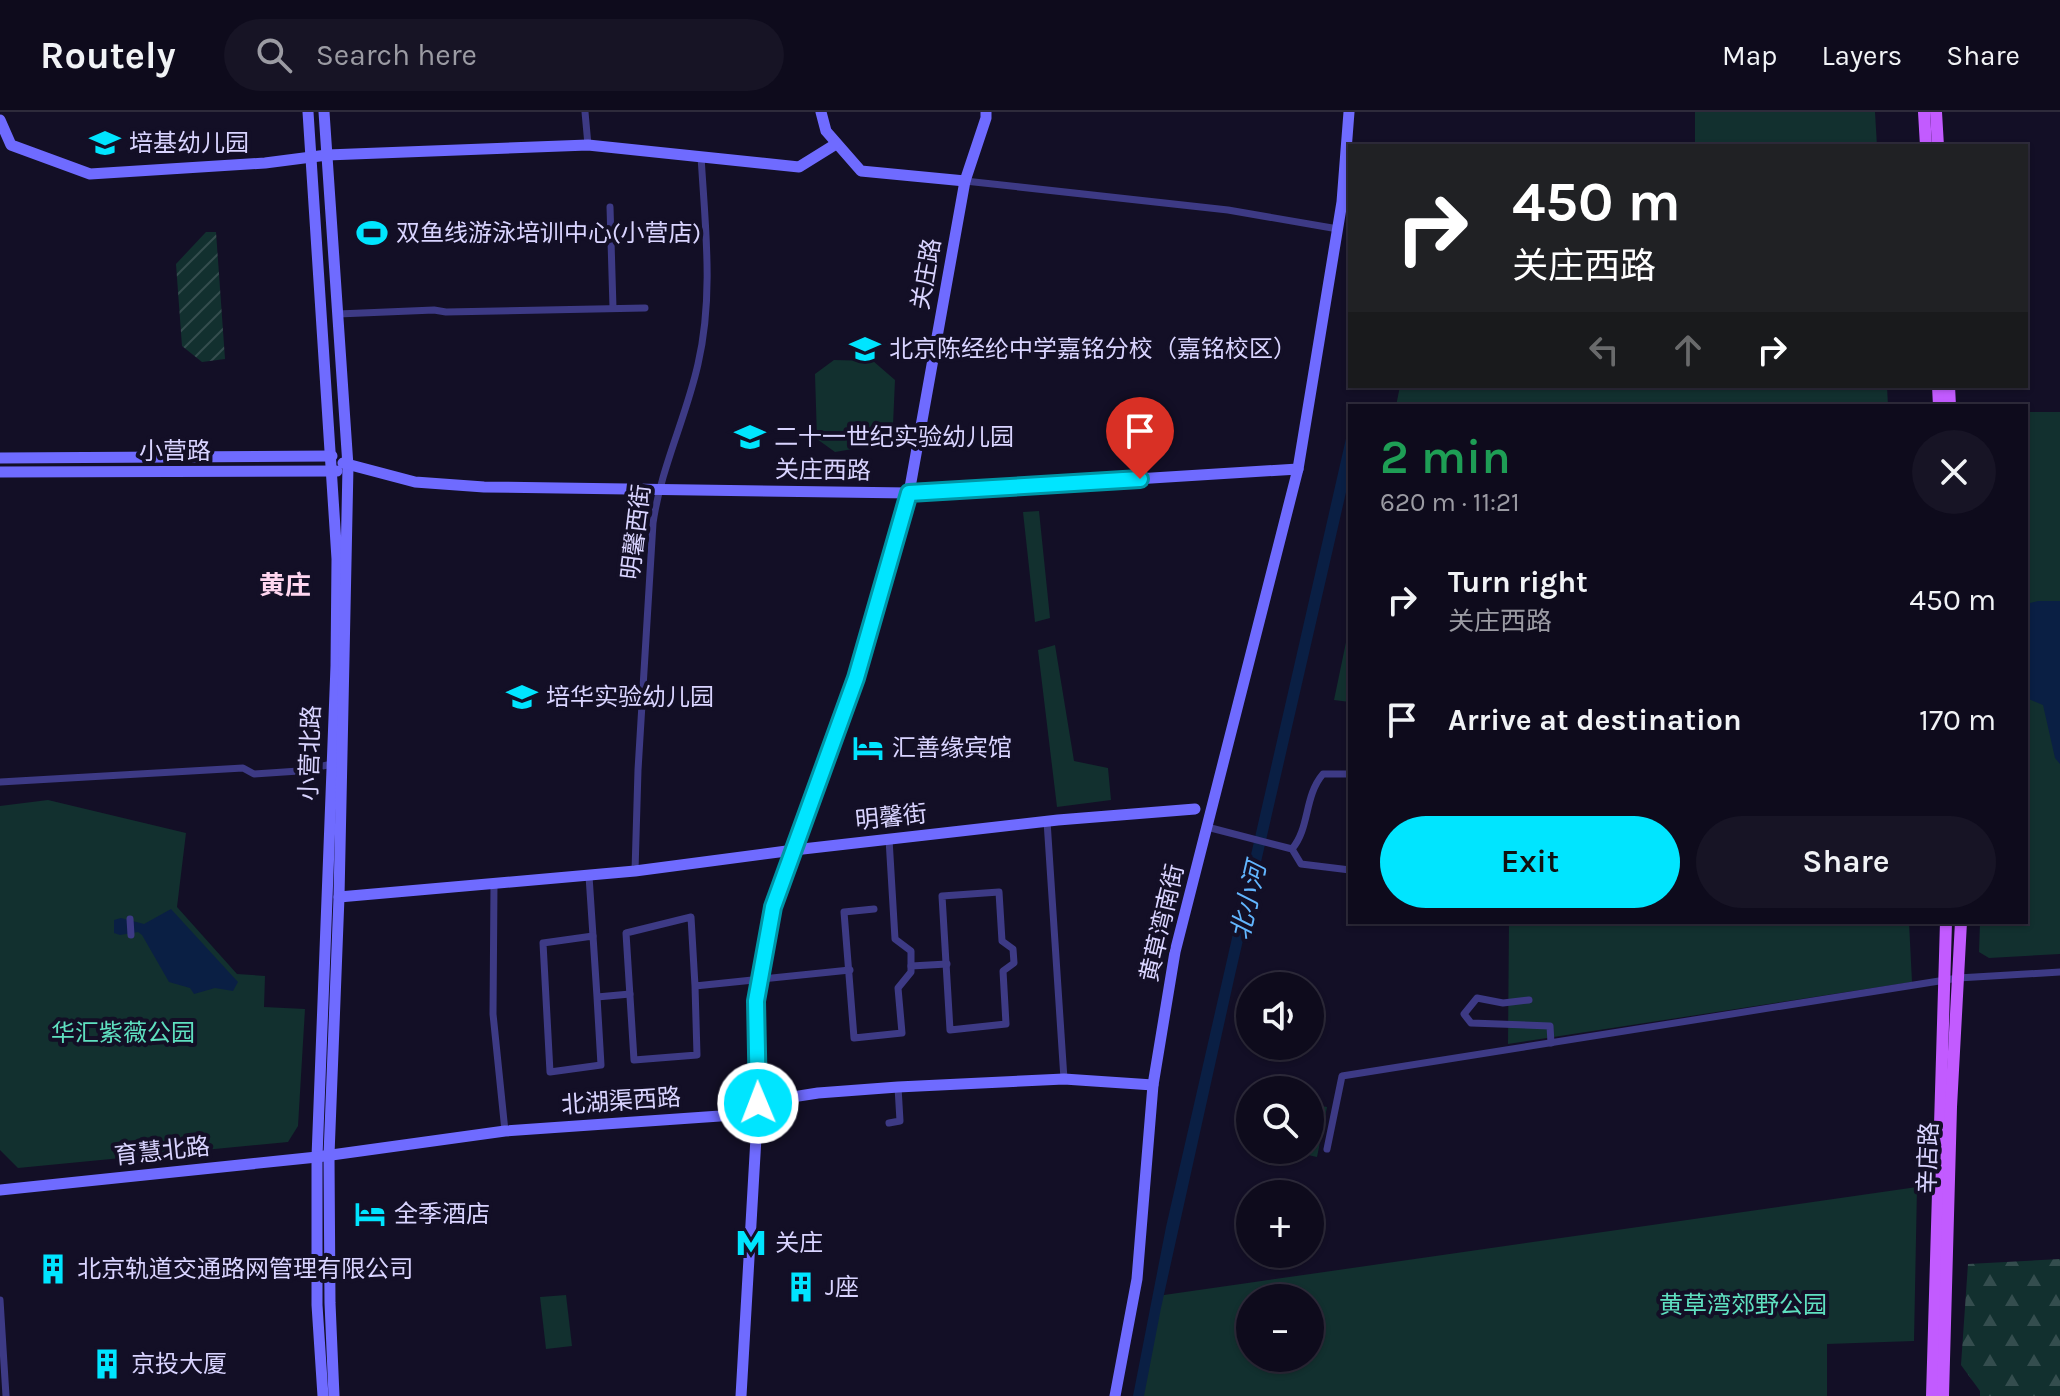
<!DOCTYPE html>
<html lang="en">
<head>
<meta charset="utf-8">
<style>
	:root { --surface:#0e0b1c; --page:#171425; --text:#f1f3f6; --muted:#9b9ba3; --line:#2e2b3b; --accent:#00e5ff }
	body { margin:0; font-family:Karla,"Noto Sans SC",sans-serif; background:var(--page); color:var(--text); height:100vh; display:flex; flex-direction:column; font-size:30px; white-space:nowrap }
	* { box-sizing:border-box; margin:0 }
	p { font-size:26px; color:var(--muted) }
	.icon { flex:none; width:44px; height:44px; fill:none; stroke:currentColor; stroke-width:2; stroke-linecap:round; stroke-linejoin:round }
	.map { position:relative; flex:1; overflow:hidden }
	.sheet { position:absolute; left:1348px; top:292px; width:680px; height:520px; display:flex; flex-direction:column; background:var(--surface); border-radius:0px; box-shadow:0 2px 6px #0004,0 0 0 2px var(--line) }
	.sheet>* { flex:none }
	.banner { position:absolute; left:1348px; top:32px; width:680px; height:244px; border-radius:0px; box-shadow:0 2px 6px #0004,0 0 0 2px var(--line); background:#202124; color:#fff; overflow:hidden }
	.tools { position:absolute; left:1236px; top:860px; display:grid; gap:16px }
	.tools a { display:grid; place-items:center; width:88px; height:88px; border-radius:50%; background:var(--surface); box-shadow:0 2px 6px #0004,0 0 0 2px var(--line); font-size:40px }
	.pin { position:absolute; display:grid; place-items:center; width:68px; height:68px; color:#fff; margin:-82px -34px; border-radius:50% 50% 50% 0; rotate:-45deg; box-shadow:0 0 8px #0007 }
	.pin .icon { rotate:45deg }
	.me { position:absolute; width:88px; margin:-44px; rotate:359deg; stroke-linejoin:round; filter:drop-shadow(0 0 6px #0008) }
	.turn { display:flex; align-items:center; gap:28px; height:168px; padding:0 32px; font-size:36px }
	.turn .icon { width:104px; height:104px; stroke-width:2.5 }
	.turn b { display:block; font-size:56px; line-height:68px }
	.lanes { display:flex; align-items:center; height:76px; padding:0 32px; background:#0003; justify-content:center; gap:40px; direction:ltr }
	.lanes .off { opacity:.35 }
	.round { display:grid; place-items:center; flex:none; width:84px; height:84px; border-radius:42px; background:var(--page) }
	.headline { display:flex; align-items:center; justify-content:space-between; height:136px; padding:0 32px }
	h1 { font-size:48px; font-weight:600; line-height:60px; color:#1e9e55 }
	.action { display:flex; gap:16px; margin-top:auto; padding:16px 32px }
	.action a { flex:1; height:92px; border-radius:48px; background:var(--accent); color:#111; font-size:32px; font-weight:600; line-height:92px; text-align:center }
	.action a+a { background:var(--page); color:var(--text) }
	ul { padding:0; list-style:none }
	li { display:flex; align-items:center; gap:24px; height:120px; padding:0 32px }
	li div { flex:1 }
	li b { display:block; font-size:30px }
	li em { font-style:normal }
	header { display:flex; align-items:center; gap:48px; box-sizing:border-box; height:112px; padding:0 40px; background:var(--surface); border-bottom:2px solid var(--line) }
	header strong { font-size:38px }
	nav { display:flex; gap:44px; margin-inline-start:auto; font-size:28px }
	.search { width:560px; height:72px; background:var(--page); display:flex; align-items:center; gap:20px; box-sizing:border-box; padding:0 28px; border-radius:44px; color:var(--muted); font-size:30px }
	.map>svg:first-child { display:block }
</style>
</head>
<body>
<header>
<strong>Routely</strong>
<div class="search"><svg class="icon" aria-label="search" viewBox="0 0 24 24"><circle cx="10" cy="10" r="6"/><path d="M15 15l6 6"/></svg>Search here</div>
<nav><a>Map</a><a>Layers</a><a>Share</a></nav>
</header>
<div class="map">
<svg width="2060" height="1284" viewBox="0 0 2060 1284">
	<defs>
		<pattern id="forest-firs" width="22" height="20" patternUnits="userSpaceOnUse" patternTransform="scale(2)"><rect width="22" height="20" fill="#12302f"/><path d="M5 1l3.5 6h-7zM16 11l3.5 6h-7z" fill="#344d4e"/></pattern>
		<pattern id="garden-furrows" width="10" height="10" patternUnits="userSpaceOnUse" patternTransform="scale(2)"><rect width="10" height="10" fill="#12302f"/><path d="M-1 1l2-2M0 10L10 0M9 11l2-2" fill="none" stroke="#344d4e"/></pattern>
	</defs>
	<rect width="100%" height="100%" fill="#130f26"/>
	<g fill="#12302f" fill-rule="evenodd">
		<path d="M1695,0H1875L1877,34H1695Z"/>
		<path d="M834,248L873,249L895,268L893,313L882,332L835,340L817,327L815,262Z"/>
		<path d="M1400,274H1887L1888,294H1396Z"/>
		<path d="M2026,300H2060V842L1989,846L1979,840L1980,810H2026Z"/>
		<path d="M1039,399L1050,506L1035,510L1023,400Z"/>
		<path d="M1350,511V590L1334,588Z"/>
		<path d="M1055,533L1074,649L1108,656L1111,688L1057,695L1038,538Z"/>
		<path d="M48,688L186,721L177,795L237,862L265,864L264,895L305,897L298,1014L288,1030L18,1056L0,1038V694Z"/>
		<path d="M1509,810H1909L1912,870L1508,932Z"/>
		<path d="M1310,992L1327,995L1317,1045L1290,1039L1310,1038Z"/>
		<path d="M1917,1075L1914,1229L1827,1232V1284H1139L1157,1184ZM1250,1186H1310V1246H1250Z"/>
		<path d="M566,1183L572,1234L546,1237L540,1185Z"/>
	</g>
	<path fill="url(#forest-firs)" d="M2060,1147V1284H1980V1279L1961,1253L1968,1152Z"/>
	<path fill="url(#garden-furrows)" d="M206,120H216L225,247L202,250L182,234L176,152Z"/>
	<g fill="#0a1f44">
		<path d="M1350,309V363L1235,863L1161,1196L1144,1284H1133L1166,1115Z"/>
		<path d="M2038,489H2060V652L2055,646L2043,593L2026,586V492Z"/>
		<path d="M171,797L238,870L233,879L215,876L194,882L190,876L169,870L142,823L138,820L120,823L114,821V808L121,806L144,812Z"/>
	</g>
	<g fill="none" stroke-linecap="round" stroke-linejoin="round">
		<g stroke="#3d3a85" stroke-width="7">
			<path d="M585,0L588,33"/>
			<path d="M965,69L1228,98L1338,117"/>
			<path d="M610,95L613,196"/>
			<path d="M338,202L434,198L446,200L645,196"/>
			<path d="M0,670L243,656L254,662L299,659L332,652"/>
			<path d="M1047,709L1064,967"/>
			<path d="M1207,715L1292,737L1301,752L1350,758"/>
			<path d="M1292,737C1310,716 1304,684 1323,662H1350"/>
			<path d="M635,759L638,658L653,411C661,355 686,306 698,252C714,183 705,113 701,44"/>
			<path d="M589,764L593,824"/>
			<path d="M494,773L493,902L505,1019"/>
			<path d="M999,780L1002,829L1013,837L1014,851L1003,859L1006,912L950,918L942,784Z"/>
			<path d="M874,797L844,800L854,926L902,921L898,876L911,860V839L895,827L889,727"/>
			<path d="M130,807L131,823"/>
			<path d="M911,854L947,852"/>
			<path d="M695,874L697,943L634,948L626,821L691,805L695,874L850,858"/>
			<path d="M597,885L601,953L550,960L543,831L593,824L597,885L630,882"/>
			<path d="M1529,888L1503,891L1477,886L1464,902L1471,911L1550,914L1551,931"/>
			<path d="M889,1011L900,1009L898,975"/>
			<path d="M1327,1037L1342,964L1958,866L2060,860"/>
			<path d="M0,1188L6,1284"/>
		</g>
		<g stroke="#6f6bff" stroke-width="11">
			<path d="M308,0L337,447L336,554L317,1045V1193L323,1284"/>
			<path d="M324,0L348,354L339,785L329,1043L330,1191L334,1284"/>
			<path d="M821,0L826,19L861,59L965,69"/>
			<path d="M0,8L11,33L90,62L265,51L327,43L588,33L799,55L836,32"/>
			<path d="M0,346L332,344"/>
			<path d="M343,351L415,370L484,375L909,381L1298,357"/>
			<path d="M0,360L337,359"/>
			<path d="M339,785L635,759L794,738L1058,708L1195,697"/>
			<path d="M0,1078L317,1045L505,1019L720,1004L741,993L818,981L898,975L1064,967L1153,973"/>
			<path d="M741,1284L758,991L756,889L773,795L856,566L909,381L965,69L986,6V0"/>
			<path d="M1115,1284L1137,1167L1153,973L1175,840L1298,357L1342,90L1349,0"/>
		</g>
		<g stroke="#c25bff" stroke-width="12">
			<path d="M1924,0L1926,34"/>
			<path d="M1936,0L1938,34"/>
			<path d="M1938,274L1939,294"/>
			<path d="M1949,274L1950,294"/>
			<path d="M1932,1284L1946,810"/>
			<path d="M1943,1284L1951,995L1961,810"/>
		</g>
	</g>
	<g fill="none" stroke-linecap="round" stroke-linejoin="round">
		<g stroke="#0095a6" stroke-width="20">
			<path id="route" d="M758,991L756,889L773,795L856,566L909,381L1140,367"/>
		</g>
		<use href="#route" stroke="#00e5ff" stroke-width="14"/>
	</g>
	<defs>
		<g id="school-bare" transform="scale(2.4)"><path d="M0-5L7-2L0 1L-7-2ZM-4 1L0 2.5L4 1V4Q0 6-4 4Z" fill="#00e5ff" stroke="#130f26" stroke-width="2.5" paint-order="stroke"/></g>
		<g id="stadium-bare" transform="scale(2.4)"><path d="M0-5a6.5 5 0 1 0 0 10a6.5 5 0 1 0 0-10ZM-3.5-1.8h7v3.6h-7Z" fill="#00e5ff" stroke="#130f26" stroke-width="2.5" paint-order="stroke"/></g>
		<g id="hotel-bare" transform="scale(2.4)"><path d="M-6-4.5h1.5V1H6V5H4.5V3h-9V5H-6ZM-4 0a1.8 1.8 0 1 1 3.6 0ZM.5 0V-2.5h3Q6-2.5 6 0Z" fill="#00e5ff" stroke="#130f26" stroke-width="2.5" paint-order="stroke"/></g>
		<g id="metro-bare" transform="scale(2.4)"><path d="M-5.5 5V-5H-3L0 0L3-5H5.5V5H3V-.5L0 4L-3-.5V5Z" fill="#00e5ff" stroke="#130f26" stroke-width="2.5" paint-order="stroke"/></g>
		<g id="building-bare" transform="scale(2.4)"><path d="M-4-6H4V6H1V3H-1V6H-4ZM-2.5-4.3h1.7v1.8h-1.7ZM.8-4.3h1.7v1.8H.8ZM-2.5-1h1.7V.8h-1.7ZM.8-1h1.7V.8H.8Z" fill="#00e5ff" stroke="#130f26" stroke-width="2.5" paint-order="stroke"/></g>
	</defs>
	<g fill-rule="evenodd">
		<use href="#school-bare" x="105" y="31"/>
		<use href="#stadium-bare" x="372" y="121"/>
		<use href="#school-bare" x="865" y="237"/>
		<use href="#school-bare" x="750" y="325"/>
		<use href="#school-bare" x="522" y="585"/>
		<use href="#hotel-bare" x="868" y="636"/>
		<use href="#hotel-bare" x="370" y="1102"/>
		<use href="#metro-bare" x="751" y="1131"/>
		<use href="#building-bare" x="53" y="1157"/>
		<use href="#building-bare" x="801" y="1175"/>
		<use href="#building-bare" x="107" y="1252"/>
	</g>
	<g text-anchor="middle" stroke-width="8" stroke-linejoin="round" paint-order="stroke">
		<g font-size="24" fill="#d9d4ff" stroke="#130f26" text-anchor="start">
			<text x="129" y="39">培基幼儿园</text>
			<text x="396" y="129">双鱼线游泳培训中心(小营店)</text>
			<text x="889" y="245">北京陈经纶中学嘉铭分校（嘉铭校区）</text>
			<text x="774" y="333">二十一世纪实验幼儿园</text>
			<text x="546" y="593">培华实验幼儿园</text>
			<text x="892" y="644">汇善缘宾馆</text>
			<text x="394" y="1110">全季酒店</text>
			<text x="775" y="1139">关庄</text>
			<text x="77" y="1165">北京轨道交通路网管理有限公司</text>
			<text x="825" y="1183">J座</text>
			<text x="131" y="1260">京投大厦</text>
		</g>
		<g font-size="24" fill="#d9d4ff" stroke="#130f26">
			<text transform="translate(926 162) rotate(-80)" y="8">关庄路</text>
			<text x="175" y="347">小营路</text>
			<text transform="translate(823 358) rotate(1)" y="8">关庄西路</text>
			<text transform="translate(636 420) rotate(-83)" y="8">明馨西街</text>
			<text transform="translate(310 641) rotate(-88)" y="8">小营北路</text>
			<text transform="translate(891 705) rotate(-6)" y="8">明馨街</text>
			<text transform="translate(1162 811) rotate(-77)" y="8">黄草湾南街</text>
			<text transform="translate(621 989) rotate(-4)" y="8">北湖渠西路</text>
			<text transform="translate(162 1039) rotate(-6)" y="8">育慧北路</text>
			<text transform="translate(1928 1046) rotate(-88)" y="8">辛店路</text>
		</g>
		<g font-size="24" fill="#5fe0c0" stroke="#130f26">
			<text x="123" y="929">华汇紫薇公园</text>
			<text x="1743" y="1201">黄草湾郊野公园</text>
		</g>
		<g font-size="26" font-weight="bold" fill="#ffd6f0" stroke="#130f26">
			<text x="285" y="482">黄庄</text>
		</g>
		<g font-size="26" font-style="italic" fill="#62b6ff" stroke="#130f26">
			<text transform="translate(1248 789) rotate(-77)" y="9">北小河</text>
		</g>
	</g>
</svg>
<div class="tools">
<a><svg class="icon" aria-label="sound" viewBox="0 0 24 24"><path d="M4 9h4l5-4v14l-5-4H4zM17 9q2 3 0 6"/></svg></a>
<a><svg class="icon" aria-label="search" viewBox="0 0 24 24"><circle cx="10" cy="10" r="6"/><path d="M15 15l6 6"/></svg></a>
<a>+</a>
<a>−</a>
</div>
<div class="pin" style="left:1140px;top:367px;background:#d93025"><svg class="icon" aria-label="arrive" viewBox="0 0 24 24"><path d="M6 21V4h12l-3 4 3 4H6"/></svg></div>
<svg class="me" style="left:758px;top:991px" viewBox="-20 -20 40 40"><circle r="17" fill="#00e5ff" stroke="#fff" stroke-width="3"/><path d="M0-11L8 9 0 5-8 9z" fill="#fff"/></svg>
<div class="banner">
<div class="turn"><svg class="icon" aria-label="right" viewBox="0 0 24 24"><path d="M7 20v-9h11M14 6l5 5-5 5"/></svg><div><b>450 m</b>关庄西路</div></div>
<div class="lanes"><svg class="icon off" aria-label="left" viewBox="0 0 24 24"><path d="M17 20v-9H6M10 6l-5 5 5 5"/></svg><svg class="icon off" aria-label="ahead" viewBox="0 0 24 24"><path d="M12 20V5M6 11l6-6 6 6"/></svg><svg class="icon" aria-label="right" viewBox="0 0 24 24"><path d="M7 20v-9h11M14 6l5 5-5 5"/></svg></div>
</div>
<section class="sheet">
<div class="headline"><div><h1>2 min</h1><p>620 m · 11:21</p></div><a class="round"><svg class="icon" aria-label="close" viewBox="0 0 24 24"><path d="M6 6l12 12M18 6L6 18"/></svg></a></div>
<ul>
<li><svg class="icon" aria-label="right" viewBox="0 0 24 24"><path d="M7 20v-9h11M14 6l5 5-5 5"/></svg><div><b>Turn right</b><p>关庄西路</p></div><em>450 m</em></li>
<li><svg class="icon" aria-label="arrive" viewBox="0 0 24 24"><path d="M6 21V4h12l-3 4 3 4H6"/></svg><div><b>Arrive at destination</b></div><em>170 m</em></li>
</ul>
<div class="action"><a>Exit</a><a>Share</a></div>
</section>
</div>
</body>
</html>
